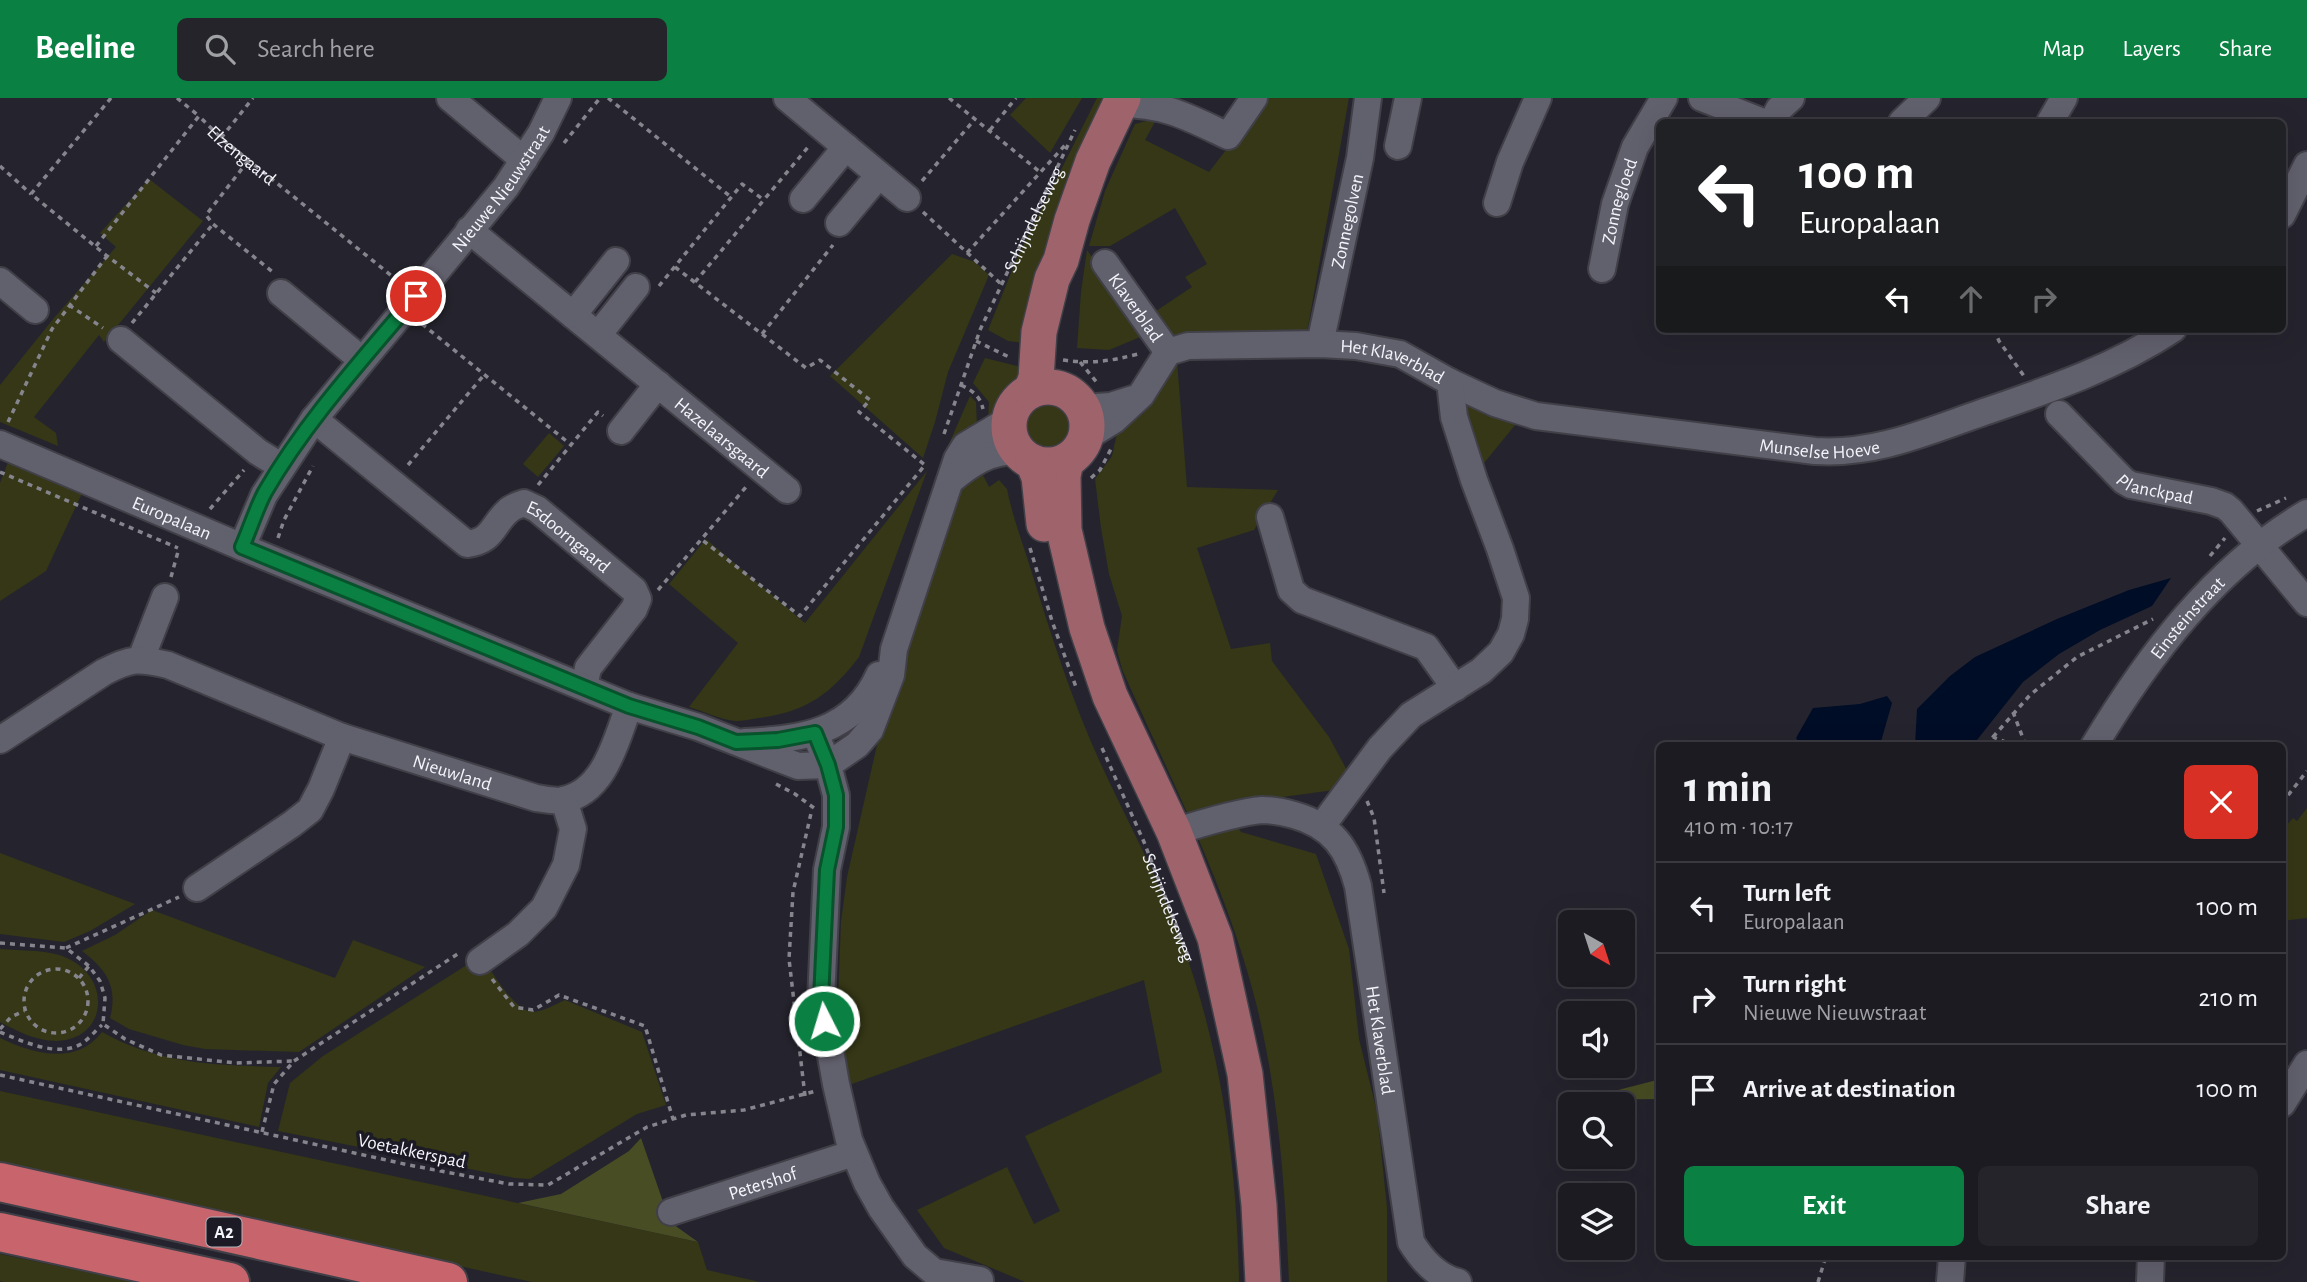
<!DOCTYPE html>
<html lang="en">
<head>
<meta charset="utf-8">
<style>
	:root { --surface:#1c1b22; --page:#25242a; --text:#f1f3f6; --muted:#a0a1a5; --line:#3a3940; --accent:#0b8043 }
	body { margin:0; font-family:"Alegreya Sans",sans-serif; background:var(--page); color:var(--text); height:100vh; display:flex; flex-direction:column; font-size:26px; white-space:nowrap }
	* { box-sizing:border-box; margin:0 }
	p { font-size:23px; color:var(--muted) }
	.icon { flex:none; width:38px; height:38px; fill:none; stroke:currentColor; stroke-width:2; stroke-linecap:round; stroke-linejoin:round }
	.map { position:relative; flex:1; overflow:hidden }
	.drawer { position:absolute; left:1656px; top:644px; width:630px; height:518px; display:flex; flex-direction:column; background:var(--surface); border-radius:10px; box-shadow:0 7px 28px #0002,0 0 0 2px var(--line) }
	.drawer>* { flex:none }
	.guide { position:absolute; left:1656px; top:21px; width:630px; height:214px; border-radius:10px; box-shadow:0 7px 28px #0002,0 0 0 2px var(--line); background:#202124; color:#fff; overflow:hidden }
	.needle { width:46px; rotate:141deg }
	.controls { position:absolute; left:1558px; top:812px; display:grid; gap:14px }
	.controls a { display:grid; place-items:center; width:77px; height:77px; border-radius:10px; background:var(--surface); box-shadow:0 7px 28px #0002,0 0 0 2px var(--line); font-size:35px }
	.pin { position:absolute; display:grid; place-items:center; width:60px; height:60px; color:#fff; margin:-30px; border:4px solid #fff; border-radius:50%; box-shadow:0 2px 7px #0007 }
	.me { position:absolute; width:77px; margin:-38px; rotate:355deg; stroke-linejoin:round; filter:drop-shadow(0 0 5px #0008) }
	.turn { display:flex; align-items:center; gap:24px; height:147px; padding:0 28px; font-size:32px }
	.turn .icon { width:91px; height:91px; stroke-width:2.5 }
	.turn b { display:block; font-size:49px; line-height:60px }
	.lanes { display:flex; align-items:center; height:66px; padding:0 28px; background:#0003; justify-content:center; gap:35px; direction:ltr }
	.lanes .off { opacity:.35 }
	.round { display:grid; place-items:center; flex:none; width:74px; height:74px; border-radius:10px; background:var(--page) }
	.head { display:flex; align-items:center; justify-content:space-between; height:119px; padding:0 28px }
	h1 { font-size:42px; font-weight:600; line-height:52px }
	.primary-button { display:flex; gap:14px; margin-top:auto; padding:14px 28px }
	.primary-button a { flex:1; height:80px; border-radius:10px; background:var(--accent); color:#fff; font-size:28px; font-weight:600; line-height:80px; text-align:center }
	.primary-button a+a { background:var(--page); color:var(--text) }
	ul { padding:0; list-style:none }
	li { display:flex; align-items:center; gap:21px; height:91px; padding:0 28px; border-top:2px solid var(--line) }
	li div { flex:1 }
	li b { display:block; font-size:26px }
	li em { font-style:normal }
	header { display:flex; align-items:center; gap:42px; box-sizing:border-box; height:98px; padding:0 35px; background:var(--accent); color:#fff }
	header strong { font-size:33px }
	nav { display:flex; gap:38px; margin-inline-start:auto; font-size:24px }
	.search { width:490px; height:63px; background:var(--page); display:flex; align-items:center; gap:18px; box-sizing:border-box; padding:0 24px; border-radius:10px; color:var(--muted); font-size:26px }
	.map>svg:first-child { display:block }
</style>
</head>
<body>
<header>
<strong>Beeline</strong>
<div class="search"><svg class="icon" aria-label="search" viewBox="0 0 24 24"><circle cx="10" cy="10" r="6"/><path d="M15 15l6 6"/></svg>Search here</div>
<nav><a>Map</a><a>Layers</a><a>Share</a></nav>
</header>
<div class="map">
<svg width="2307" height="1184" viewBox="0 0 2307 1184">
	<rect width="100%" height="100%" fill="#25242e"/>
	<g fill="#353716">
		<path d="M1026,0H1082L1050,55L1010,17Z"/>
		<path d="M1097,0H1106L1030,246L1008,243L988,232L1017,160Z"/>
		<path d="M1266,0H1349L1307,234C1283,234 1258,236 1234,236C1210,236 1190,233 1168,243L1150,217L1192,189L1185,179L1207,166L1175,110L1110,148H1089L1105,93L1135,26L1157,20L1145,42L1209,74Z"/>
		<path d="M149,81L203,123L110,237L104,244L99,237L34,319L56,335L58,348L0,324V287L54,220L116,149L100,135Z"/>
		<path d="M1087,152L1145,237L1109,252L1077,250L1081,194Z"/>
		<path d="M952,156L975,164L989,177L948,274L935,324L923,360L830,278Z"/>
		<path d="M985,260L1025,270L1023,286L999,318L988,324L989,304L973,285Z"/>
		<path d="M1177,263L1187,389L1278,392L1254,432L1197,450L1231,551L1270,545L1272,563L1329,639L1356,689L1224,707L1241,734L1316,756L1349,851L1359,941L1377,1014L1387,1109V1184H1289C1285,1090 1279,997 1256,905C1227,789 1170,680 1122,571L1117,552L1122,518L1109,476L1101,430L1095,381L1112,358L1118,331L1143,316L1160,282Z"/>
		<path d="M1453,296L1520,321L1484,365Z"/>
		<path d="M970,298L976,304L977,330L958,338L945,355Z"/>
		<circle cx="1048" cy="328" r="23"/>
		<path d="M549,335L564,348L538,379L523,366Z"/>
		<path d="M10,359L84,391L46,473L0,503V385Z"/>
		<path d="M990,371L983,377L989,389L999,382L1007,391C1012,418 1023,445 1031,472C1051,537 1071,600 1099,662C1127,723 1160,782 1182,845C1222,954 1237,1069 1239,1184H1025L944,1150L917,1112L1007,1069L1034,1126L1060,1113L1025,1038L1162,974L1144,882L849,987L845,976L838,901L841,824L847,779L882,625L953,398L972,375Z"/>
		<path d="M927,373L859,559C830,597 806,614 758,620C751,621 743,623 736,623C721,622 703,613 689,609L738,545L669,486L706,441L805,525Z"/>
		<path d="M2307,710V820L2282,823V742L2284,739L2282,732L2293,720L2297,723Z"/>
		<path d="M0,755L135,806L90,833L64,844L0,836Z"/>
		<path d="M152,812L335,880L353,842L425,869L299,954L205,951L183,947L129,931L110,920C118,889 107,872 82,853L115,837Z"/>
		<path d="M0,851C21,853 50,851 69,861C113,883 106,942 56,943C36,943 17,933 0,924Z"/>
		<path d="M481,858C491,872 516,916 534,914C544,913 556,906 565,902L642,934L666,1007L637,1016L530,1081L515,1080L278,1033L290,985L323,958Z"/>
		<path d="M102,934C161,967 216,967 281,969L268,985L259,1029L0,972V940C33,956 76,968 102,934Z"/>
		<path d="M0,993L698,1144L707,1172L760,1184H532L0,1067Z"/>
		<path d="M0,1156L134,1184H3L0,1183Z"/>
	</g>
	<g fill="#494d24">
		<path d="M1659,981V1001L1579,1002L1657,982Z"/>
		<path d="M641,1040L670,1124L698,1144L518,1105L561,1096L629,1053Z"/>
	</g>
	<g fill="#000d26">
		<path d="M2171,480L2152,508L2100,532L2059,556L2023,584L1973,647H1915L1917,611L1950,578L1975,559L2057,521L2129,492Z"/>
		<path d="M1887,598L1892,605L1880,647H1801L1796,640L1813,610L1860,606Z"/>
	</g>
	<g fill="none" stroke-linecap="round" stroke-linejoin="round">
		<g stroke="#414048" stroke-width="30">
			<g id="minor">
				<path d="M450,0L524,62"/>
				<path d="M787,0L907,100"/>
				<path d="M1702,0L1763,24"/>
				<path d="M1120,6C1165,6 1188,19 1228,38L1254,0"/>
				<path d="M1772,24L1779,11L1791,0"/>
				<path d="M1902,24L1927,0"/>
				<path d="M2050,24L2064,0"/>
				<path d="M1398,48L1408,0"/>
				<path d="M803,101L846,49"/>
				<path d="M1497,105L1510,64L1538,0"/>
				<path d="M2282,117L2307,67"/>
				<path d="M839,125L879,77"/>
				<path id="s4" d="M469,132L787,392"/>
				<path id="s5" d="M1105,165L1168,254"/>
				<path id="s6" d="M1602,171L1615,106L1635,49L1664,0"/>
				<path d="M0,183L35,212"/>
				<path d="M281,195L362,262"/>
				<path d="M573,217L616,163"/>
				<path d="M598,237L636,189"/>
				<path d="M121,242L258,354L281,368"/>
				<path id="s7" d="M1320,246L1360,60L1368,0"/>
				<path d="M1082,310L1111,308L1133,301"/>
				<path id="s8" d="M2059,316L2124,383L2131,387L2211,403L2225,408L2231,413L2307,505"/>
				<path id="s9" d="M314,321L467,446C493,443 492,427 508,413C512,409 519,407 524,405L537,411L634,492L638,501L634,511L588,570L584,589"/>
				<path d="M621,333L658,286"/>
				<path id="s10" d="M1085,340L1114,322L1141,297L1168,254L1188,248L1320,246L1356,248L1400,256L1450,284L1495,305L1536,318L1815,353C1875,357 1926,334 1981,315C2048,292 2114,270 2173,231"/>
				<path id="s11" d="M0,346L242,449L629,608L698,629L798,668L828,667L857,647L870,632L891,577L894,551L957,361L965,348L1010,321"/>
				<path d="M950,383C971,365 989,353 1018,353"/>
				<path d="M1270,419L1291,492L1302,502L1426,549L1455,590"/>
				<path id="s12" d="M242,449L264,397L314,321L506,89L541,35L558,0"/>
				<path d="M141,561L165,499"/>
				<path d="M815,635L828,667L836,697V729L827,772L821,902L836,986L849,1042L867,1085L881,1110L915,1158L934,1174L980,1182"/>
				<path id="s13" d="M0,642L104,574C131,560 138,560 168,567L342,639L536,700C544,701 555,704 563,702C605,694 616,642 629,608"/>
				<path d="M745,644C802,641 853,635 879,577"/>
				<path id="s14" d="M2094,648C2148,558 2215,469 2307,415"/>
				<path d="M1322,728L1380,650L1411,617L1481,573L1501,554L1511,536L1515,521L1516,500L1500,451L1474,382L1454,319L1450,284"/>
				<path id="s15" d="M1174,734C1199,726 1237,714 1262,712C1274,712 1283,714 1294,717C1333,728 1348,751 1358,788L1411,1144C1422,1162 1437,1179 1458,1184"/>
				<path d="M197,790L292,726L310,712L321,691L342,639"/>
				<path d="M480,863L518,836L544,810L566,767L573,731L564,702"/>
				<path d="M2282,1006L2307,966"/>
				<path id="s16" d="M671,1114L854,1055"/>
				<path d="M1950,1184L1952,1158"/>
				<path d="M2150,1184L2151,1158"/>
			</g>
		</g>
		<g stroke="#414048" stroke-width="38">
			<g id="major">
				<circle cx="1048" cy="328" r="39"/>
				<path d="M1031,293L1036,280L1039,234L1052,181L1061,162L1072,122L1093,63L1123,0"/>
				<path d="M1066,363L1063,378L1064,432L1087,530L1110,598L1174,734L1215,840L1245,976L1259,1107L1263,1184"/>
				<path d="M1033,364L1039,379L1044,426"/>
			</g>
		</g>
		<g stroke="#414048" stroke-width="42">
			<g id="highway">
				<path d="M0,1084L448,1184"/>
				<path d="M0,1134L230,1184"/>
			</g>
		</g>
		<g stroke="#86858e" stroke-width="3.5" stroke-dasharray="5 5" stroke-linecap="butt">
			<path d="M111,0L31,96L107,158L156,195"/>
			<path d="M177,0L199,18"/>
			<path d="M608,0L731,99"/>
			<path d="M949,0L1040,74"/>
			<path d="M990,32L1016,0"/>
			<path d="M221,40L253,0"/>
			<path d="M564,45L600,0"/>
			<path d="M248,63L206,117L213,126L274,175"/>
			<path d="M0,68L31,96"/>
			<path d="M922,83L975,21"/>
			<path d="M923,114L1001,186"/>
			<path id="s1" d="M96,148L199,18L221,40L398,183"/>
			<path d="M967,155L1067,45"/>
			<path d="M675,169L806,270L820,262L870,302L859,314L925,367L800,518L701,441"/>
			<path d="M695,184L809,48"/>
			<path d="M659,188L742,86L764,102"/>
			<path d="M69,207L103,230"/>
			<path d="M132,225L213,126"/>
			<path d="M422,226L570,346"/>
			<path d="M1994,231L1999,243L2024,278"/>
			<path d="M762,236L833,147"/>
			<path d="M976,243L1011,260"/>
			<path d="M1063,262C1092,266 1111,263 1138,256"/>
			<path d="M1080,264L1099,287"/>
			<path d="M961,287C973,293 980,298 983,311"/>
			<path d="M8,324L52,231L107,158"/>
			<path id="s2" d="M944,336L980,232L1075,32"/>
			<path d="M408,367L484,277"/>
			<path d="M0,374L178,450"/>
			<path d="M1091,380L1100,372L1112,349"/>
			<path d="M538,387L598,314L603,318"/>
			<path d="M210,411L244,372"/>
			<path d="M2257,413L2286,400"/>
			<path d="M278,440L284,422L313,368"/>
			<path d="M1030,450L1052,523L1076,589"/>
			<path d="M2210,458L2225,440"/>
			<path d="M171,479L179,450"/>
			<path d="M658,492L746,389"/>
			<path d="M2013,614L2026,648"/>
			<path d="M1993,639L2030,597L2077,559L2153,521"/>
			<path d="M1987,648L1993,639L2015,648"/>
			<path id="s3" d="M1102,650L1144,744L1190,863"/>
			<path d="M776,686L795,696L814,710"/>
			<path d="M1367,703L1374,720L1384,795"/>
			<path d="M2282,705L2307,673"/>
			<path d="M0,845L66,850L89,868L100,883L105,900L103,926L125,941L161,957L236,965L294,963"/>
			<path d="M66,850L179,799"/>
			<circle cx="56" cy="903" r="32"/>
			<path d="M79,880L89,868"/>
			<path d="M492,881L514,909L533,912L559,897L645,928L673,1021"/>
			<path d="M0,931L11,919L24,913"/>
			<path d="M0,934C22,943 58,960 81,946C89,941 95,933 102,927"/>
			<path d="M0,977L409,1067L509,1086L548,1087L647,1029L686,1017L744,1012L816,993"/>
			<path d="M805,998L789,861L793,794L812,711"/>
			<path d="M262,1034L274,986L294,963L459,855"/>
			<path d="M1818,1184L1826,1158"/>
		</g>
		<use href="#minor" stroke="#61606d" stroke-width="26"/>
		<use href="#major" stroke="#9f636c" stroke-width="35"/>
		<use href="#highway" stroke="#c8656c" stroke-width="38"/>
	</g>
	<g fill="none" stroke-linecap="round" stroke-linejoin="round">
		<g stroke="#07532c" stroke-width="18">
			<path id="route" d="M416,198C363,261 306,323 265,394C256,411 250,431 242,449L629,608L698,629L736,644L778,642L815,635L828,667L836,697V729L827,772L821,901L824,923"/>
		</g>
		<use href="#route" stroke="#0b8043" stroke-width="12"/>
	</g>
	<g text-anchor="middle" stroke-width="7" stroke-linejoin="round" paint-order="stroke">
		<rect fill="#1b1a25" stroke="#b3b3bb" stroke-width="2" x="206.5" y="1119.5" width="35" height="29" rx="5"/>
		<g font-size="18" font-weight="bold" fill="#f4f4fb">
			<text x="224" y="1140">A2</text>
		</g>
		<g font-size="19" fill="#f4f4fb" stroke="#1b1a25">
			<text dy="7" stroke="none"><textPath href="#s1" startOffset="224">Elzengaard</textPath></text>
			<text dy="7" stroke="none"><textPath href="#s12" startOffset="444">Nieuwe Nieuwstraat</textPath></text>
			<text dy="7" stroke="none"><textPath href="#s6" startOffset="70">Zonnegloed</textPath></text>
			<text dy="7" stroke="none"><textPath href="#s2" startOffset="233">Schijndelseweg</textPath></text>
			<text dy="7" stroke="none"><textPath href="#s7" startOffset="126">Zonnegolven</textPath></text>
			<text dy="7" stroke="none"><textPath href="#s5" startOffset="54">Klaverblad</textPath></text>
			<text dy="7" stroke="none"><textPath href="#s10" startOffset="350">Het Klaverblad</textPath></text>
			<text dy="7" stroke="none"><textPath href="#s4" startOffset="327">Hazelaarsgaard</textPath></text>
			<text dy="7" stroke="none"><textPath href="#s10" startOffset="791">Munselse Hoeve</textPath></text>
			<text dy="7" stroke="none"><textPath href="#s8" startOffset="126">Planckpad</textPath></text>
			<text dy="7" stroke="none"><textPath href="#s11" startOffset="187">Europalaan</textPath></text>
			<text dy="7" stroke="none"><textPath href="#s9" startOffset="326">Esdoorngaard</textPath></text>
			<text dy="7" stroke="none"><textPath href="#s14" startOffset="159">Einsteinstraat</textPath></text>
			<text dy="7" stroke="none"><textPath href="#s13" startOffset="495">Nieuwland</textPath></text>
			<text dy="7" stroke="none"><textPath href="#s3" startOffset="173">Schijndelseweg</textPath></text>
			<text dy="7" stroke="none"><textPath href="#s15" startOffset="380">Het Klaverblad</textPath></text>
			<text transform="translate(412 1052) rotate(12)" y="7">Voetakkerspad</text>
			<text dy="7" stroke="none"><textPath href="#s16" startOffset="96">Petershof</textPath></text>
		</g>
	</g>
</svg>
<div class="controls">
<a><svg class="needle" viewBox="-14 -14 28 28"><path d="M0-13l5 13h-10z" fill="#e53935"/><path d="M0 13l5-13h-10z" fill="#a0a1a5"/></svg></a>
<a><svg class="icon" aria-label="sound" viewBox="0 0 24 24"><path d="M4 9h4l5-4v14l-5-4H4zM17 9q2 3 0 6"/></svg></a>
<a><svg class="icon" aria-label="search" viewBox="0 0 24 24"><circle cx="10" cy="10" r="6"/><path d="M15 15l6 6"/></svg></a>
<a><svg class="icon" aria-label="layers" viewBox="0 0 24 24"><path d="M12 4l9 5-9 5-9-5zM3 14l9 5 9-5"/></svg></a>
</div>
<div class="pin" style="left:416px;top:198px;background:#d93025"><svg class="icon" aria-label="arrive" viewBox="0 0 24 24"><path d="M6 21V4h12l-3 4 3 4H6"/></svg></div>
<svg class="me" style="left:824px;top:923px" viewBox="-20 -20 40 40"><circle r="17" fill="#0b8043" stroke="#fff" stroke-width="3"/><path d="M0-11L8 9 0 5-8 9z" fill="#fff"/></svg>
<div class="guide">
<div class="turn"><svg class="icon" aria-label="left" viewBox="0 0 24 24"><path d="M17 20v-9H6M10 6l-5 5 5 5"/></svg><div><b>100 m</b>Europalaan</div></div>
<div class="lanes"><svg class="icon" aria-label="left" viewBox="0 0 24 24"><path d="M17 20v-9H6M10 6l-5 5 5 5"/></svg><svg class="icon off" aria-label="ahead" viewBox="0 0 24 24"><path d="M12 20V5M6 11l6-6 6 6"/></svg><svg class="icon off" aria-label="right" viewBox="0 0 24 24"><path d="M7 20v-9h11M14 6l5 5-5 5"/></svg></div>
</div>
<section class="drawer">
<div class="head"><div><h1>1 min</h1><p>410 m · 10:17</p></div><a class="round" style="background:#d93025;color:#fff"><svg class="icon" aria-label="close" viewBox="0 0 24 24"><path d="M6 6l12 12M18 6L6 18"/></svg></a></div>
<ul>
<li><svg class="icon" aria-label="left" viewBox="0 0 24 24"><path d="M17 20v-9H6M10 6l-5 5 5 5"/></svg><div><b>Turn left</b><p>Europalaan</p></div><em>100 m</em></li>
<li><svg class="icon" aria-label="right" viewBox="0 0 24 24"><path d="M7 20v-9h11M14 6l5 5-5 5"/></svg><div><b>Turn right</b><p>Nieuwe Nieuwstraat</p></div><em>210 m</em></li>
<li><svg class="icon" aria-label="arrive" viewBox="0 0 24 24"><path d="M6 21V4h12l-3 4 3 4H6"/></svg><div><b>Arrive at destination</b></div><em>100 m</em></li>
</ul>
<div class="primary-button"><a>Exit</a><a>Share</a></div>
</section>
</div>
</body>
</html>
